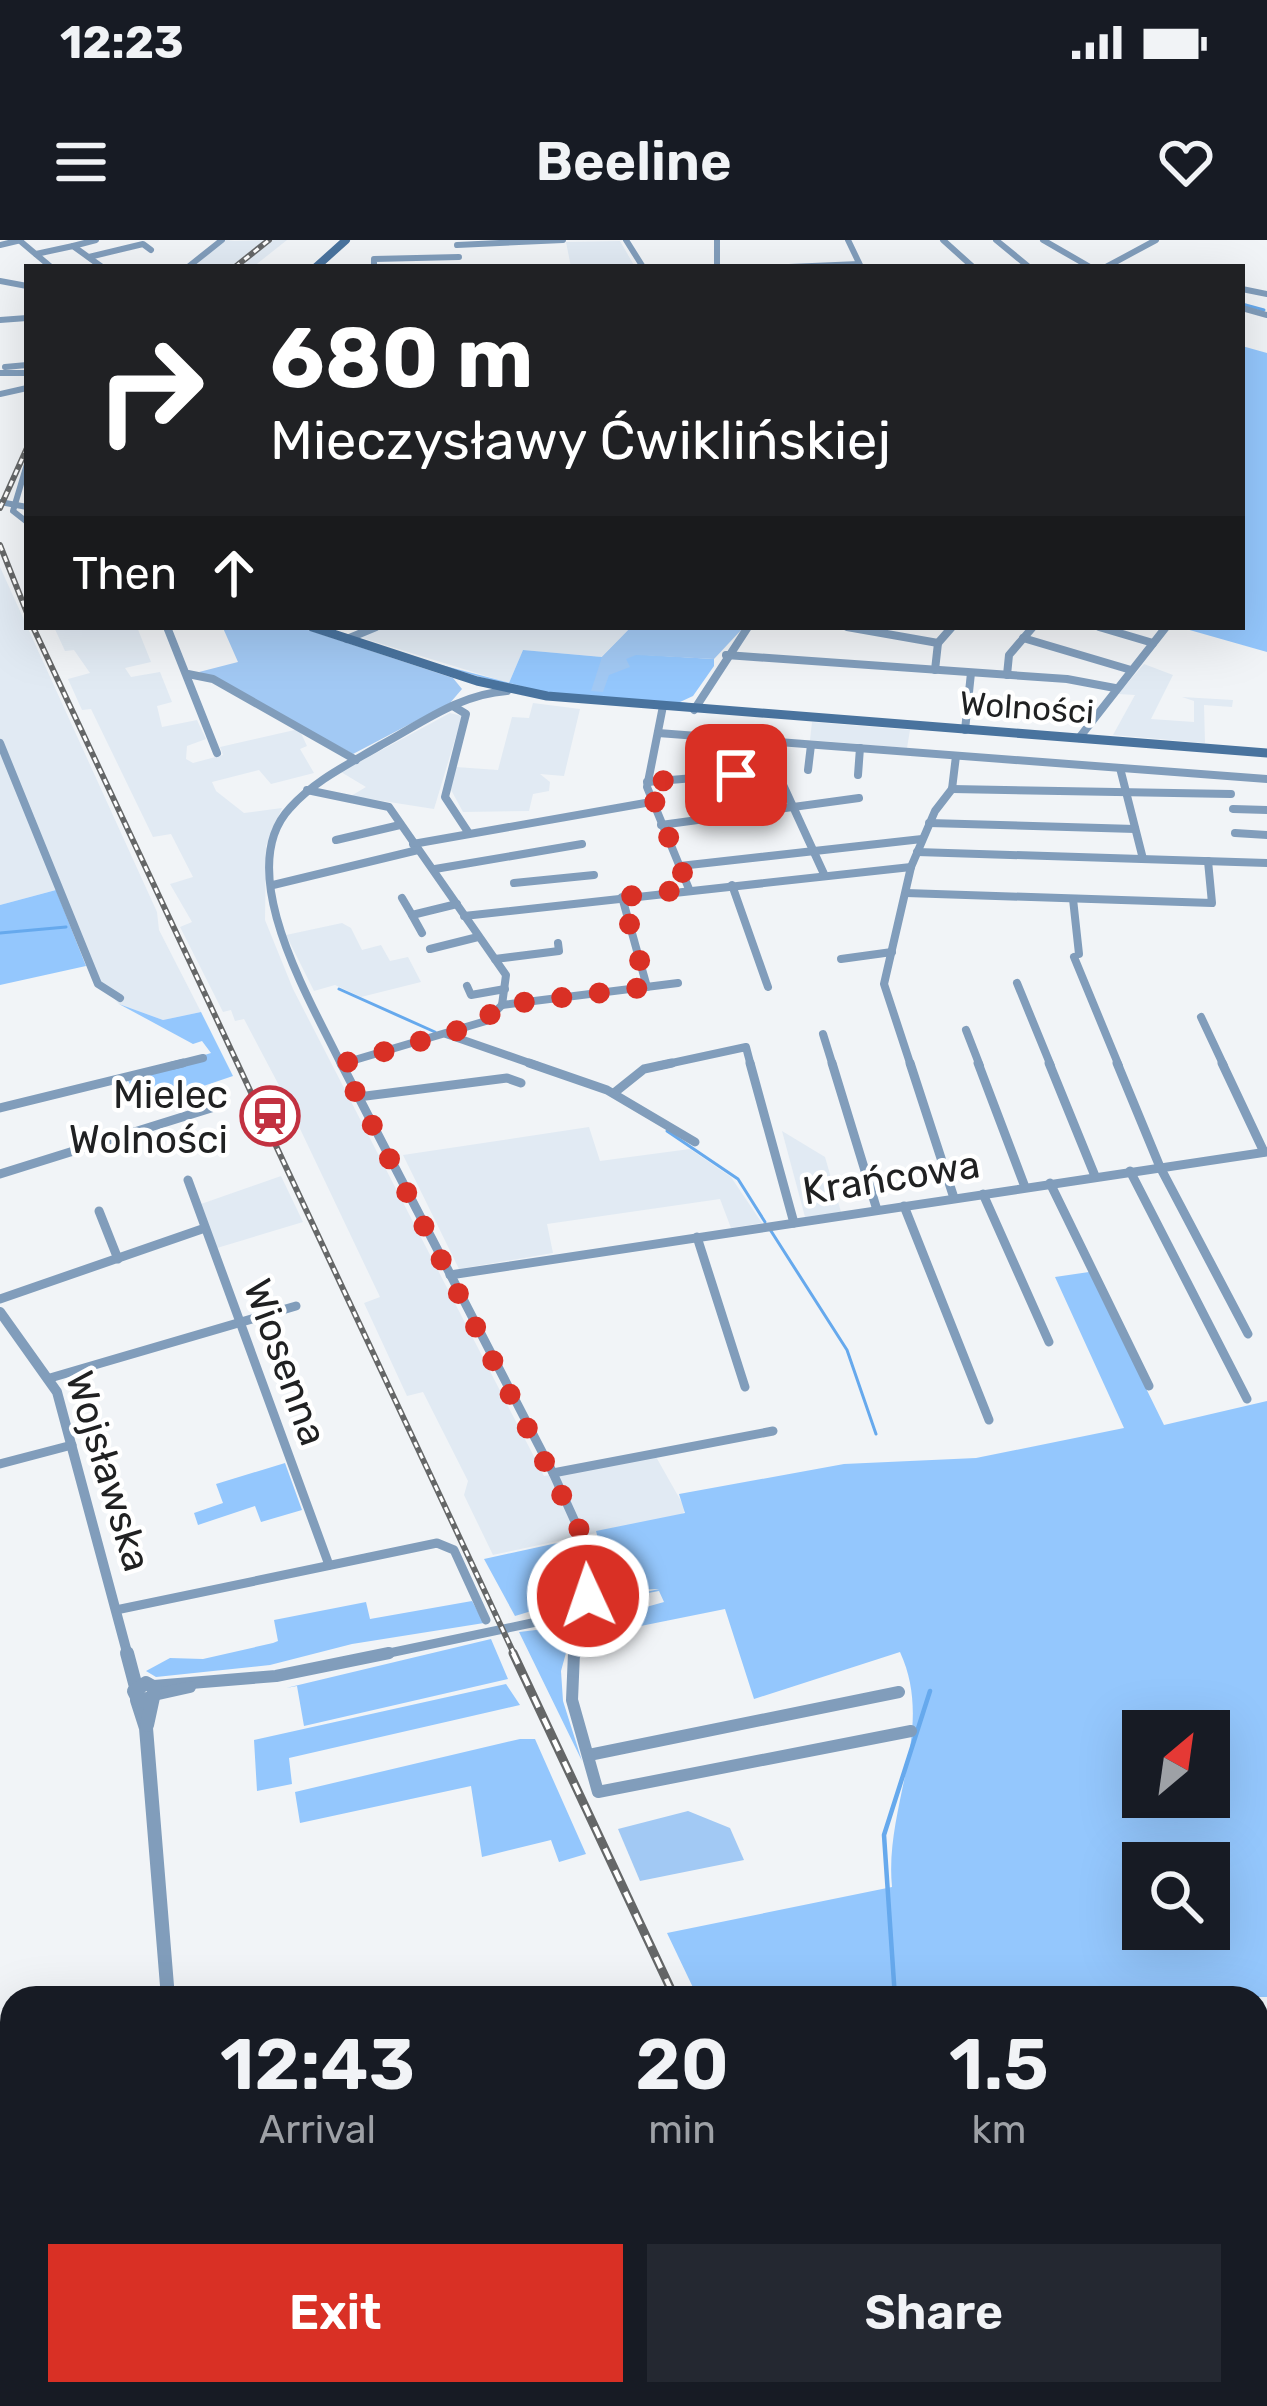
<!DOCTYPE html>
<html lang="en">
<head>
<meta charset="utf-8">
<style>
	:root { --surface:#171b24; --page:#242831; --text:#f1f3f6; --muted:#9ea1a6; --accent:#d93025 }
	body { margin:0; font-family:Rubik,sans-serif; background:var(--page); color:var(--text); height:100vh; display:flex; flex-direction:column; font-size:45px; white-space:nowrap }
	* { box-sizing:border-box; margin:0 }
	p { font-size:39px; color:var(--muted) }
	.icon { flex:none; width:66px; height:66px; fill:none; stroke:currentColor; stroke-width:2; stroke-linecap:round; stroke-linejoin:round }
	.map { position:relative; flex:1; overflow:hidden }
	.details { position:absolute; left:0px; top:1746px; width:1269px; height:420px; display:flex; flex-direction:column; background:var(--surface); border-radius:36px 36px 0 0; box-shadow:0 12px 48px #0002 }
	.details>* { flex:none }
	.top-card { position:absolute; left:24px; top:24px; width:1221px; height:366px; border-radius:0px; box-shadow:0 12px 48px #0002; background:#202124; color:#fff; overflow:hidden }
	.needle { width:78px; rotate:29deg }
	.tools { position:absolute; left:1122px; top:1470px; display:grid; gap:24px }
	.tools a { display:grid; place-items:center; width:108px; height:108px; border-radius:0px; background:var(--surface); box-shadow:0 12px 48px #0002; font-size:60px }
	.pin { position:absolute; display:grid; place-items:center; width:102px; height:102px; color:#fff; margin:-51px; border-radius:24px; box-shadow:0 6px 18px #0006 }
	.me { position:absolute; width:132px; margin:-66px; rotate:357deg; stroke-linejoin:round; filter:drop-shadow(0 0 9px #0008) }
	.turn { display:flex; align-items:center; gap:42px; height:252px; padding:0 48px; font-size:54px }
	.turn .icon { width:156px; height:156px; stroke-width:2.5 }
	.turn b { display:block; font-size:84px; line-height:102px }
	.then { display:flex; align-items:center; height:114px; padding:0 48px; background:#0003; gap:24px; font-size:45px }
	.eta { display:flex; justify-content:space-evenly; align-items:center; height:204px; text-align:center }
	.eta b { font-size:72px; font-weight:600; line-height:84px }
	.button { display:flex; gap:24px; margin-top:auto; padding:24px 48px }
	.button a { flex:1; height:138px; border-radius:0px; background:var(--accent); color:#fff; font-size:48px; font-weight:600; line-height:138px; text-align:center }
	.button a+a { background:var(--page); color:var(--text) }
	.status { display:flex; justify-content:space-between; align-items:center; height:84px; padding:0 60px; background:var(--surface); direction:ltr }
	.status svg { height:33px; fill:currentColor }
	header { display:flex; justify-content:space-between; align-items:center; height:156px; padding:0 48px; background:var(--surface); font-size:54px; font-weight:600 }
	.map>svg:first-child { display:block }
</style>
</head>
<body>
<div class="status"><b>12:23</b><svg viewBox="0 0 49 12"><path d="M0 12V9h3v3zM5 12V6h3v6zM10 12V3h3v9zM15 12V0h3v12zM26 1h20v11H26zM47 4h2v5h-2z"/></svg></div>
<header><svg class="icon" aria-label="menu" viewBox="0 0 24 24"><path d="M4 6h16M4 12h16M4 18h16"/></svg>Beeline<svg class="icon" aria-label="heart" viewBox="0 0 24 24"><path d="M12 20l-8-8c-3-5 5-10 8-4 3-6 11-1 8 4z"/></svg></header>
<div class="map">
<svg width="1267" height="2166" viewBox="0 0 1267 2166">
	<rect width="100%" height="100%" fill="#f1f4f7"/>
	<g fill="#e1eaf3">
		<path d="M226,0L234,1L287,0L253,27H192Z"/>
		<path d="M620,1L635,27H571L566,2Z"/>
		<path d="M0,327L157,672L159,690L201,772L163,780L119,764L101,744L63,648L0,665Z"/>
		<path d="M54,387H137L151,422L125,428L131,437L160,432L172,462L157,466L162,487L197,480L206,499L187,506L186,519L193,523L223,515L220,507L299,489L307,506L300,509L314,533L271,544L259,530L212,542L216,551L244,573L282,568L266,606L265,680L293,749L544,1236L655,1215L686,1270L682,1274L493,1315L464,1255L468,1241L423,1152L407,1156L364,1063L380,1057L283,853L244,779L235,781L231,770L223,772L180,687L192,682L170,644L193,637L171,594L153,597L91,469L82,470L68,439L90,433L74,410L65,411Z"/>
		<path d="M380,387H631L602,417L523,410L509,443L356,396Z"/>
		<path d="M1144,424L1173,435L1151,479L1194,482V461L1182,457L1233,460L1232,467L1204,465L1205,503L1113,495L1135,455L1118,454Z"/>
		<path d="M533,463L580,469L564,536L540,534L550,542L549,551L533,554L529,571L463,572L450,548L456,527L498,530L512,477L529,478Z"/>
		<path d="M450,473L462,476L434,569L351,556L366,547L341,532Z"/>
		<path d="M812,482L910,490L907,508L810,500Z"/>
		<path d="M342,683L351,688L362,710L381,705L390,721L408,717L421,742L361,757L335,745L314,751L286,695Z"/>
		<path d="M589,887L600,921L690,909L731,937L762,983L731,988L720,959L547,984L553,1013L459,1029L403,915Z"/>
		<path d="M782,891L825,917L841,972L805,977Z"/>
		<path d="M281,936L303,982L217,1008L201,964Z"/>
	</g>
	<g fill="#94c7fd" fill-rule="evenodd">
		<path d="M1242,106L1267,113V412L1179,387H1242Z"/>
		<path d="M617,402L627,405L630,414L714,419V426L693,456L680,462L688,463L679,465L533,452L411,417L540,451L509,443L523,410L602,417Z"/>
		<path d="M56,650L86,726L0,745V665Z"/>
		<path d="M119,764L163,780L201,772L233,836L162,860L155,847L134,851L127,839L211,813L202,801L193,804Z"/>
		<path d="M1089,1032L1164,1185L1267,1161V1757L698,1758L667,1693L892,1647C884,1566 936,1490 900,1412L754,1459L725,1369L601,1394L625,1373L664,1362L659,1351L621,1358L659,1349L625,1350L608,1339L596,1291L685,1273L679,1254L844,1224L976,1218L1124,1188L1055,1037ZM1143,1491H1209V1557H1143ZM1143,1623H1209V1689H1143Z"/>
		<path d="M285,1223L302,1270L261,1282L255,1266L198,1285L194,1273L223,1263L216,1244Z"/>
		<path d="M580,1298L587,1339L575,1341L548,1366L515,1376L484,1319Z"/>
		<path d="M472,1361L484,1383L352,1404L270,1425L156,1437L146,1431L170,1418L203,1419L273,1403L278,1401L274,1380L366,1362L370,1379Z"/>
		<path d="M553,1388L569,1402L561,1431L563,1461L582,1521L519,1392Z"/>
		<path d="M491,1399L508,1439L304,1486L297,1446L286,1448Z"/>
		<path d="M506,1444L520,1465L289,1518L292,1544L257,1551L254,1500Z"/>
		<path d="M520,1499H535L586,1614L559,1622L551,1600L482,1617L471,1546L300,1583L295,1552Z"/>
		<path d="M518,2154H842L848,2166H517Z"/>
	</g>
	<g fill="#a2c9f4">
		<path d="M299,387L453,438L462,449L450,463L353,514L199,432L238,422L223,388Z"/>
		<path d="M631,387H744L714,419L636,415L626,419L630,427L609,435L603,452L591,451L602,417Z"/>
		<path d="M688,1571L730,1588L744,1620L640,1641L618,1589Z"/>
	</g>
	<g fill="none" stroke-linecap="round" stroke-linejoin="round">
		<g stroke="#66a9ed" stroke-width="3">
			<path d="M1242,64L1264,70"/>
			<path d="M0,693L66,687"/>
			<path d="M339,749L435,792"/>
			<path d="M667,891L738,939L765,982"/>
			<path d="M771,991L847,1110L876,1194"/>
		</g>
		<path stroke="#66a9ed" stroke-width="4.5" d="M895,1758L884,1595L930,1451"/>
		<g stroke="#819dbb" stroke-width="6">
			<path d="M19,0L51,27"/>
			<path d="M626,0L643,27"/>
			<path d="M717,0V27"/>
			<path d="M848,0L861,27"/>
			<path d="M943,0L973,27"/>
			<path d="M996,0L1029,27"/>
			<path d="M457,5L563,0"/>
			<path d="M73,6L96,0"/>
			<path d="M36,14L73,6L102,27"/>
			<path d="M89,17L143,4L151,10"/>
			<path d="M374,25V19L459,17"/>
			<path d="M188,27L222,0"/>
			<path d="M789,27L859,24"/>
			<path d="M0,41L27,46"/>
			<path d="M1242,68L1267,75"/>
			<path d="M0,80L27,78"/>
			<path d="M5,127L27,125"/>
			<path d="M0,154L27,148"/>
			<path d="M27,224L13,271L27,282"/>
		</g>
		<g stroke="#819dbb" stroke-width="8">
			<path d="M167,387L217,513"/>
			<path d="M847,387L938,403"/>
			<path d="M1099,387L1153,403"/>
			<path d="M1023,398L1131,430"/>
			<path d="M347,399L376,387"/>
			<path d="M726,415L1067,439L1115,448"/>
			<path d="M935,430L938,403L952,387"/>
			<path d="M188,434L213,439L356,520"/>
			<path d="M1007,435L1009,415L1033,387"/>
			<path d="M453,466L466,474L445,557L468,592"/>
			<path d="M663,466L647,547L689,649"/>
			<path d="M694,470L748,387"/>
			<path d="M965,490L971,433"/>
			<path d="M658,493L1267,539"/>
			<path d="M1079,498L1166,387"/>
			<path d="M0,503L98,744L120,758"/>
			<path d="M1120,528L1143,619"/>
			<path d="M808,530L811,505"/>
			<path d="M778,534L824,634"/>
			<path d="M858,535L860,508"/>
			<path d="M647,542L777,531"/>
			<path d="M952,549L1231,554"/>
			<path d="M307,550L389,567L506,735L502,765L486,781L341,824"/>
			<path d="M1233,569L1267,570"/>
			<path d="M929,583L1135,589"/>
			<path d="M661,585L859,558"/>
			<path d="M1235,593L1267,595"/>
			<path d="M336,600L400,585"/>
			<path d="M413,604L651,562"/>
			<path d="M917,612L1267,623"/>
			<path d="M680,626L922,599"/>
			<path d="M435,629L582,604"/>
			<path d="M514,643L594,635"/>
			<path d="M273,645L418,610"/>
			<path d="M732,645L768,747"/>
			<path d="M906,653L1212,663L1208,621"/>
			<path d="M622,657L647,747"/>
			<path d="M402,658L412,675"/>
			<path d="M1073,659L1079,714"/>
			<path d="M464,676L911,627"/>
			<path d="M422,693L412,675L457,664"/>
			<path d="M430,709L478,697"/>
			<path d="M1074,717L1119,826"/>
			<path d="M495,719L559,711L558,703"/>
			<path d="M841,719L892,712"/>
			<path d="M1017,743L1051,826"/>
			<path d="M467,746L471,755L505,749"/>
			<path d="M502,765L678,743"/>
			<path d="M1201,777L1224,826"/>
			<path d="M966,790L980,826"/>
			<path d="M446,794L538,826"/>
			<path d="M823,794L833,826"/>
			<path d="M171,826L203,818"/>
			<path d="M342,826C312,763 231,631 290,568C315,540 349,524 381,505C422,483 460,454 507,451"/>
			<path d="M658,826L746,807L751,826"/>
			<path d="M911,826L884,744L911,627L935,571L952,549L956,516"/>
		</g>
		<g stroke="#819dbb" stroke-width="9">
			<path d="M341,823L553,1233L587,1308L600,1360"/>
			<path d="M529,823L607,850L695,902"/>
			<path d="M750,823L794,983"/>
			<path d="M832,823L877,970"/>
			<path d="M910,823L954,958"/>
			<path d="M978,823L1025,947"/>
			<path d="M1049,823L1095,936"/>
			<path d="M1117,823L1160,927L1248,1094"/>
			<path d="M1222,823L1264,912"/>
			<path d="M614,853L644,829L672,823"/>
			<path d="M358,857L507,838L521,843"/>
			<path d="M0,868L183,823"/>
			<path d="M1130,931L1247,1159"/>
			<path d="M0,934L224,864"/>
			<path d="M188,940L329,1325"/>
			<path d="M1050,943L1149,1146"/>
			<path d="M983,954L1049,1102"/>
			<path d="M904,966L989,1180"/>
			<path d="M99,971L118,1019"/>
			<path d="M697,997L745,1147"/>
			<path d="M450,1035L1267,912"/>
			<path d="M0,1059L205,988"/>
			<path d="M50,1138L296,1066"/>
			<path d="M0,1224L72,1205"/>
			<path d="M553,1233L773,1191"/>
			<path d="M116,1370L437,1303L454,1310L486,1380"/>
			<path d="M576,1415L592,1386"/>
			<path d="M375,1416L546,1380L588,1386L603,1380L605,1366L596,1358H580L570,1369L573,1380"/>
			<path d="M574,1416L576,1383"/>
		</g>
		<g stroke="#819dbb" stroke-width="12">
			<path d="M574,1413L572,1460L598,1552L911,1491"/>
			<path d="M154,1446L276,1436L389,1413"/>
			<path d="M154,1455L190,1447"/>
			<path d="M589,1515L899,1452"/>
			<path d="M476,2166L512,2154"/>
		</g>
		<g stroke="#819dbb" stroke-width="6">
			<path d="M1043,0L1090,27"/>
			<path d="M0,5L21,0"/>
			<path d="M1106,27L1156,0"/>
			<path d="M1242,49L1267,54"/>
			<path d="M0,133H27"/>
			<path d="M0,262L27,267"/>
		</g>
		<path stroke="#819dbb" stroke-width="10" d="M0,1072L57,1152L128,1416"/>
		<g stroke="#819dbb" stroke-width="14">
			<path d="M127,1413L136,1447"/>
			<path d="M137,1460L146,1488L168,1758"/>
			<path d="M147,1485L155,1448L146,1443L134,1451L139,1461L151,1458"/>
			<path d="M199,2154L200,2166"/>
		</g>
		<path stroke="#49739e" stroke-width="8" d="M316,27L346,0"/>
		<path stroke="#49739e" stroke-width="9" d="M312,387L477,441L547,456L1267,513"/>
		<g stroke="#656768" stroke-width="6">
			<g id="rail-far1">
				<path d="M235,27L269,0"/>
				<path d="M0,268L27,208"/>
				<path d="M0,305L27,373"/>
				<path d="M33,387L515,1416"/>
			</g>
		</g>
		<g stroke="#656768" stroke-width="9">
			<g id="rail">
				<path d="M513,1413L675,1758"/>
				<path d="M859,2154L865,2166"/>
			</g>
		</g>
		<use href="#rail-far1" stroke="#fff" stroke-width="3" stroke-dasharray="6" stroke-linecap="butt"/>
		<use href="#rail" stroke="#fff" stroke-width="4.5" stroke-dasharray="12" stroke-linecap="butt"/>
	</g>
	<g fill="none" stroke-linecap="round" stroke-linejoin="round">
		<path stroke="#d93025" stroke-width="21" stroke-dasharray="0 37.8" d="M588,1356L584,1357L592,1322L580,1291L341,824L477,785L502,765L647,747L622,657L689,649L647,542L736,535"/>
	</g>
	<defs>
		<g id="station-ring" transform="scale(3)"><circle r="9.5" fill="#fff" stroke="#c23140" stroke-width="1.5"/><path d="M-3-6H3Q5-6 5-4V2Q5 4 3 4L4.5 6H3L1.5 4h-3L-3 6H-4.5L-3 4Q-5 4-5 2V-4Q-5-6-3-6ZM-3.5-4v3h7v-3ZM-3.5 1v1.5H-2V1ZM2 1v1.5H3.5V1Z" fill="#c23140"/></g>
	</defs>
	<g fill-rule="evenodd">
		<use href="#station-ring" x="270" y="876"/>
	</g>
	<g text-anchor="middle" stroke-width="9" stroke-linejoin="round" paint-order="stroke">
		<g font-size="33" fill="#202122" stroke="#fff">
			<text transform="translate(1027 467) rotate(4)" y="12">Wolności</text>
		</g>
		<g font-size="39" fill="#202122" stroke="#fff" text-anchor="end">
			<text x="228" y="868">Mielec<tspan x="228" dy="45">Wolności</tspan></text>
		</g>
		<g font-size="39" fill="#202122" stroke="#fff">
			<text transform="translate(891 937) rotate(-9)" y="14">Krańcowa</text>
			<text transform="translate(286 1122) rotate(70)" y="14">Wiosenna</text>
			<text transform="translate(109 1231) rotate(73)" y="14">Wojsławska</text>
		</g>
	</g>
</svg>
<div class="tools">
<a><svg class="needle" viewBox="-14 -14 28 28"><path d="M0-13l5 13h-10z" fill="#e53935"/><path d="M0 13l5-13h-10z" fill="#9ea1a6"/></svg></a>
<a><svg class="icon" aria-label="search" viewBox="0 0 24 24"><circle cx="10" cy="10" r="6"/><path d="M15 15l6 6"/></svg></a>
</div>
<div class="pin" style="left:736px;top:535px;background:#d93025"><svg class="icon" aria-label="arrive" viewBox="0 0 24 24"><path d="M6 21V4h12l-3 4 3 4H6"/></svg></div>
<svg class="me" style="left:588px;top:1356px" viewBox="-20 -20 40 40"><circle r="17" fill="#d93025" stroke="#fff" stroke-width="3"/><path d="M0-11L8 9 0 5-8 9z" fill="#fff"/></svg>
<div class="top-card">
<div class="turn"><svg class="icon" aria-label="right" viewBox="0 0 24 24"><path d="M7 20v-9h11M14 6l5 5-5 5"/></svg><div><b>680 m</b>Mieczysławy Ćwiklińskiej</div></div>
<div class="then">Then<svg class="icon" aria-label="ahead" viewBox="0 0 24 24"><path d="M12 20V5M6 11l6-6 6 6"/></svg></div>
</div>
<section class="details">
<div class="eta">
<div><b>12:43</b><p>Arrival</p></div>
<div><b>20</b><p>min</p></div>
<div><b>1.5</b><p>km</p></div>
</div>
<div class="button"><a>Exit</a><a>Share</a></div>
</section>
</div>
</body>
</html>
